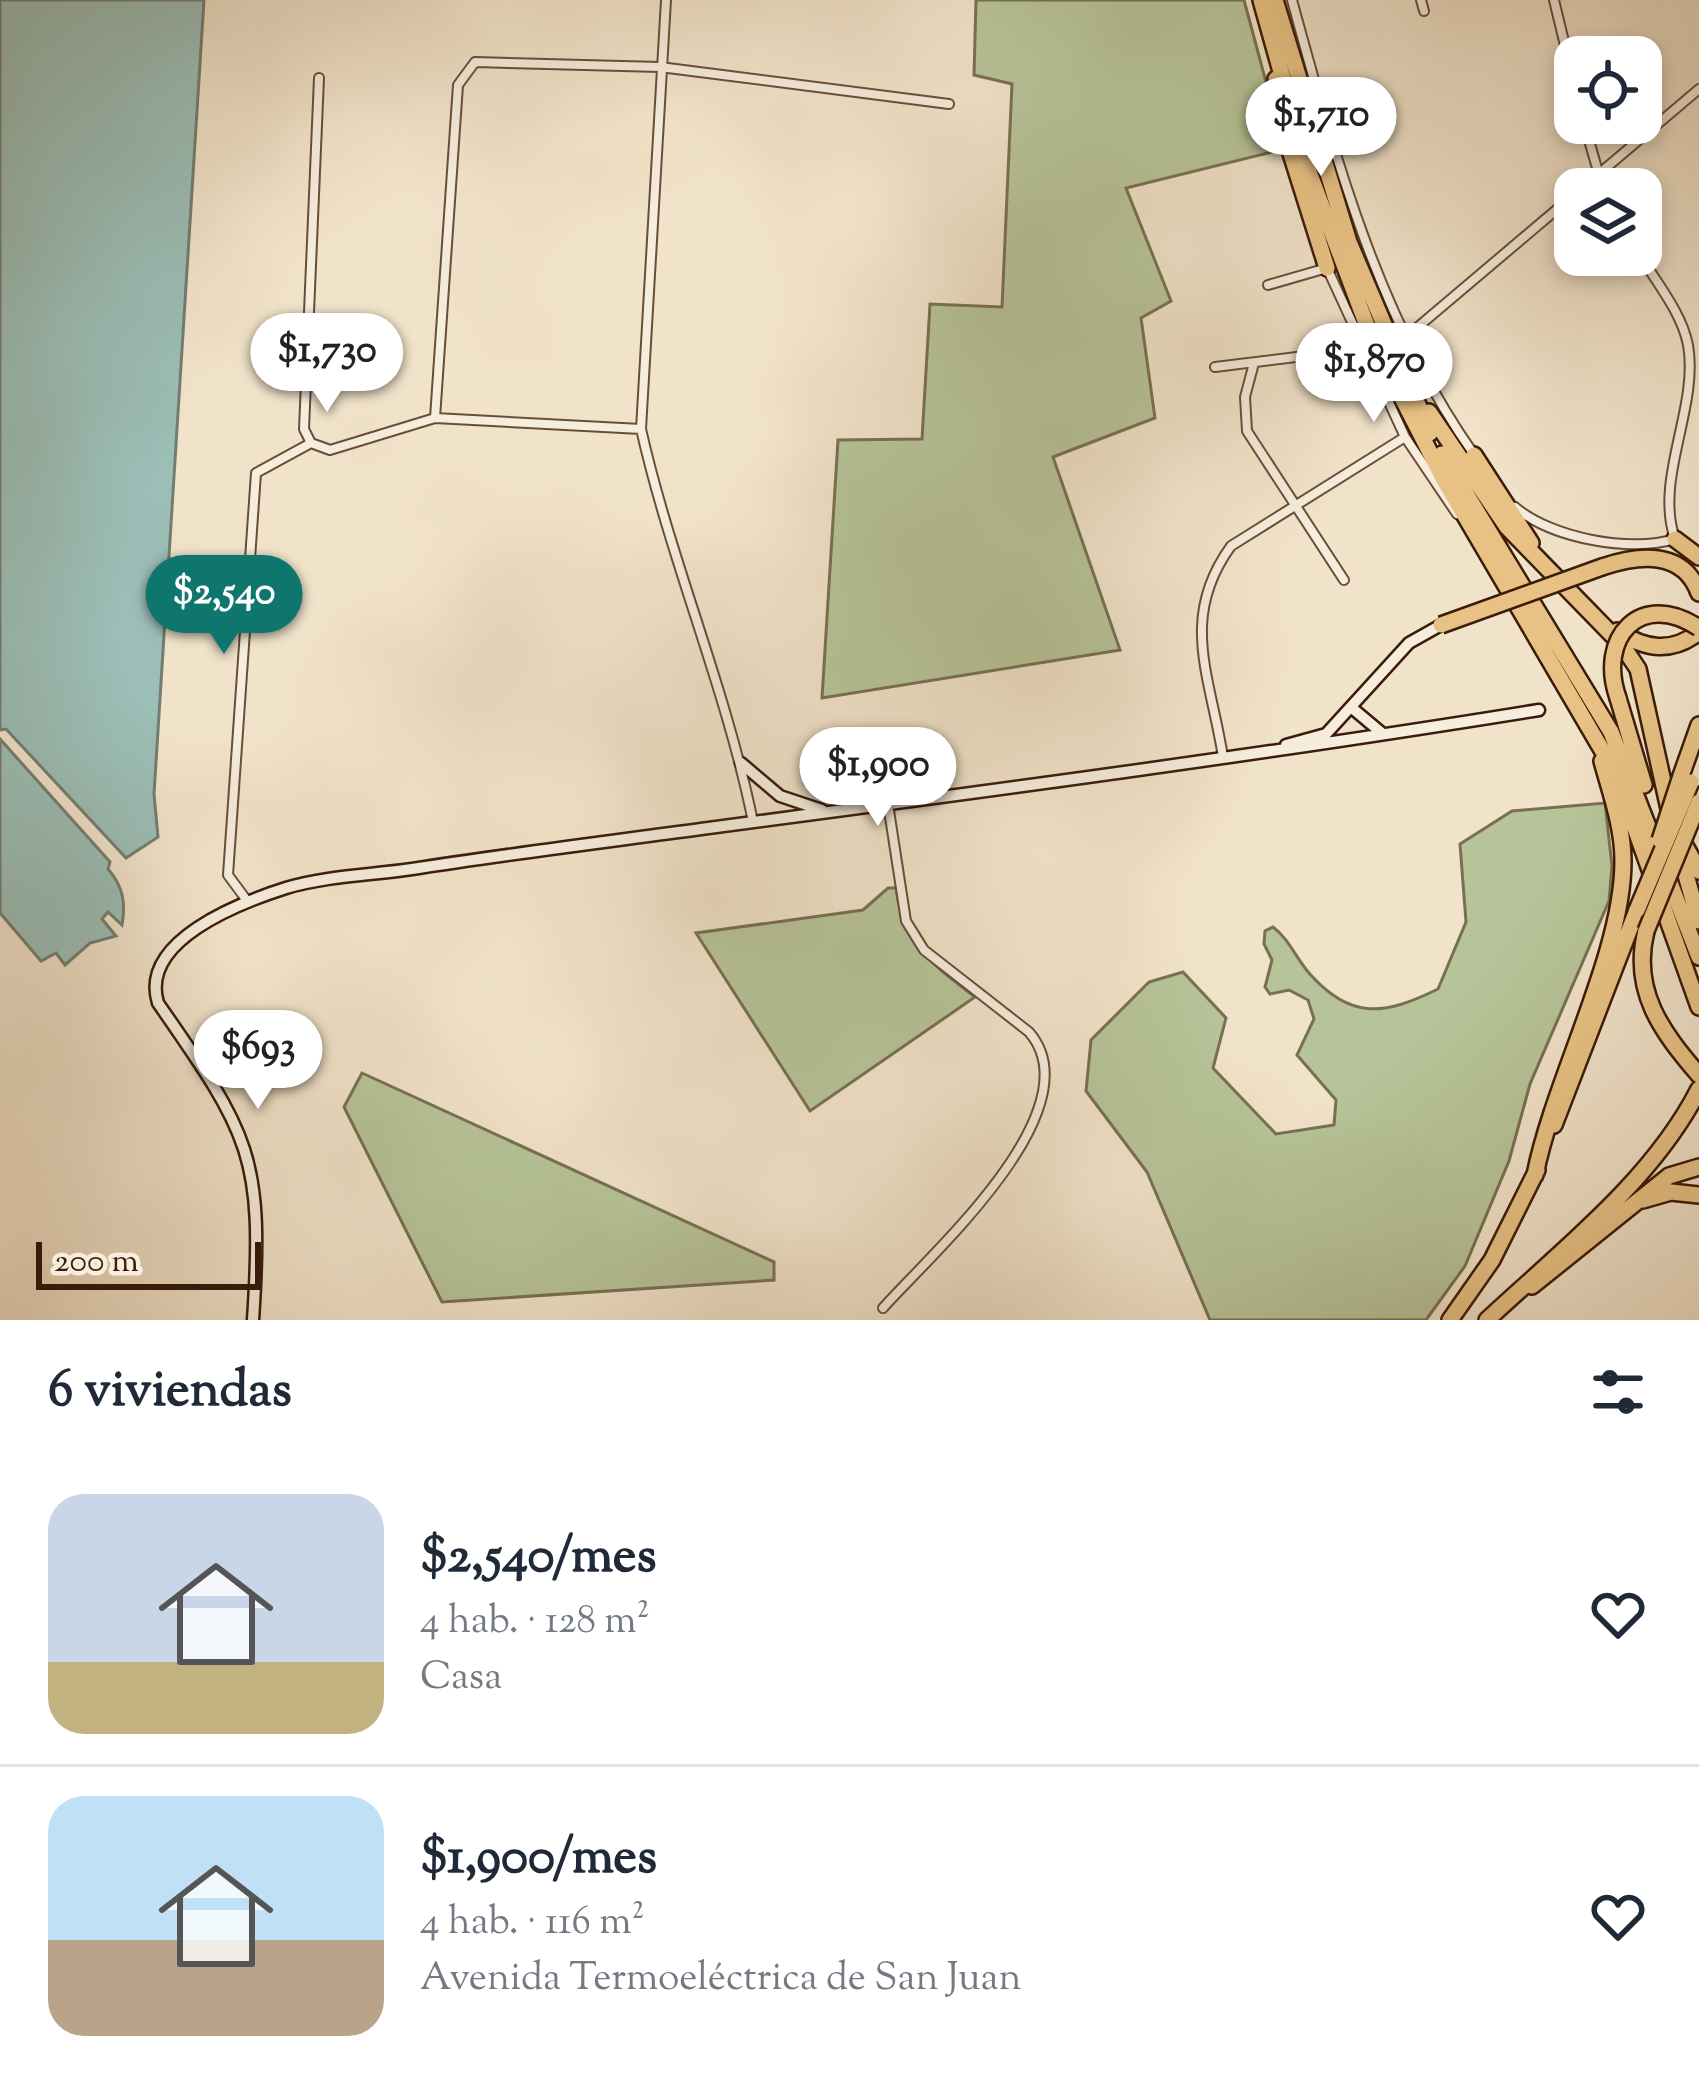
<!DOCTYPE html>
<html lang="es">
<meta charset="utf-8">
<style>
:root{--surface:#fff;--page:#f2f2f3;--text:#1f2937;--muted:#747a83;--line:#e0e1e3;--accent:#0f766e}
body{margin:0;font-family:"Sorts Mill Goudy",serif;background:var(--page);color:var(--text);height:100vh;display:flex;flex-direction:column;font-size:45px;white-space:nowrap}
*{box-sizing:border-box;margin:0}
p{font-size:39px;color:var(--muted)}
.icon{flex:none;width:66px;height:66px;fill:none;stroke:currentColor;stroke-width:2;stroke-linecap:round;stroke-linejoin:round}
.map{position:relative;height:1320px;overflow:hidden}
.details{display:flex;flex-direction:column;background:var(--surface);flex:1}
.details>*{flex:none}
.controls{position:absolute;left:1554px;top:36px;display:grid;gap:24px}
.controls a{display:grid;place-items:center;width:108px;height:108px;border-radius:24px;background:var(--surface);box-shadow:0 6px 18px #0003;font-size:60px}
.scale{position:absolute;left:36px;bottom:30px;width:225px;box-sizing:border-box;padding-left:12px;border:6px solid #3a1c0a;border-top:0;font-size:33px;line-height:42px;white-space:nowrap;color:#3a1c0a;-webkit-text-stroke:9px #f6eddd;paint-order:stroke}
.price{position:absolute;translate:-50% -102px;padding:0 27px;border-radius:42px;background:#fff;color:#222;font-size:39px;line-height:78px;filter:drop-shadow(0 3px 6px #0008)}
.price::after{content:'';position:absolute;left:50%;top:72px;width:36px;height:27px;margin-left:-18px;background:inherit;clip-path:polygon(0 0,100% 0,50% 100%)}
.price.on{background:var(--accent);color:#fff}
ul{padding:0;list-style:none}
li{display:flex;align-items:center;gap:36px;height:300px;padding:0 48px}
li+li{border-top:3px solid var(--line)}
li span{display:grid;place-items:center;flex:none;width:336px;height:240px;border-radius:36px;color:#555}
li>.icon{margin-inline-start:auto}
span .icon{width:144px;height:144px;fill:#fffc;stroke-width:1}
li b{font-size:51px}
h2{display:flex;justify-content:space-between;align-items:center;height:144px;padding:0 48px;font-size:51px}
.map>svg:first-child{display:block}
</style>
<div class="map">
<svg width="1699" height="1320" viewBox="0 0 1699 1320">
<rect width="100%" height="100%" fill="#f1e3ca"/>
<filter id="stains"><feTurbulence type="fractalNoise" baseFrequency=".00167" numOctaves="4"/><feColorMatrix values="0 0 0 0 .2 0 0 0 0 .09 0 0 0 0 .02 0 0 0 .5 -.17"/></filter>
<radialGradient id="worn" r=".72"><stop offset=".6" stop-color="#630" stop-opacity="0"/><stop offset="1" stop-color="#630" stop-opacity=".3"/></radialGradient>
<path fill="#b7c499" stroke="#787052" stroke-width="3" d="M976,0H1244L1284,149L1126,188L1171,301L1141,318L1155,418L1053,457L1120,650L822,698L838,440L922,439L930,304L1002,307L1012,84L974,75Z
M1605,803L1612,866L1609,901L1530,1084L1509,1161L1465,1266L1426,1320H1210L1147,1172L1086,1091L1091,1040L1149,982L1183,972L1226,1018L1213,1068L1276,1134L1334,1125L1336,1100L1297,1055L1314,1019L1308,1000L1289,990L1270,994L1265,987L1272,960L1264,944L1265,931L1273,927C1289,939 1296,958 1309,973C1351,1021 1385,1015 1438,989L1466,922L1460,844L1512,811Z
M888,888H896C903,944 932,964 975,997L810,1111L696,933L863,910Z
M362,1073L774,1262V1280L442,1302L344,1107Z"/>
<path fill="#9bbeb6" stroke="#747d71" stroke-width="3" d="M0,0H204L154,794L158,837L126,858L6,729L0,730Z
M0,739L110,862L108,869C123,886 126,903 122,925L108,912L102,919L116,936L90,943L65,965L56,953L41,961L0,913Z"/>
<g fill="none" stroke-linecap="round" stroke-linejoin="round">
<defs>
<path id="street" d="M666,0L641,429C671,562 726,688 753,822
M1292,0C1335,157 1378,318 1473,453
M1421,0L1424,11
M1554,0L1575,87
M319,78L304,429L311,443L330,450L435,418L641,429
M1584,123L1603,189
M1581,189L1699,89
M1268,285L1327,268L1405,437L1457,514
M1406,337L1575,194
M1254,363L1245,397L1247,431L1344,580
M1215,367L1361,349
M435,418L458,85L475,62L660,67L949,104
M1515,507C1551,538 1630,553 1675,539C1654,478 1699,408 1688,345C1682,313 1656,282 1640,255
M1223,757C1210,675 1179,618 1231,546L1405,437
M248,902L228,875L256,473L311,443
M883,1308C930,1255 1096,1109 1029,1032L924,950L906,921L888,804"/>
<path id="secondary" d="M1352,708L1383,734
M1286,745L1326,734L1409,643L1441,625
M741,763L780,796L822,810
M253,1320C264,1156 250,1135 158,1003C139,941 239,903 286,888C326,876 371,875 412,869C508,854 605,842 701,829C981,792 1261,755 1539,710"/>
<path id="highway" d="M1261,0L1309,172L1372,339L1444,480L1615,772L1699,1007
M1275,0L1349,242L1430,433
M1276,79L1287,141L1327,268
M1429,412L1507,527L1622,645L1638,669L1671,818
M1442,454L1611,732L1699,957
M1474,455L1531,543
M1675,539L1699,557
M1602,567C1638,555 1683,549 1699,593
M1617,631C1645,649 1671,654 1699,632
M1618,698L1644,785
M1681,776L1699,725
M1683,842L1699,871
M1678,847L1699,921
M1646,931C1631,991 1662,1032 1699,1075
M1554,1125L1637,910
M1535,1175C1554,1079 1623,954 1623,861C1623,827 1611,794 1602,761
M1643,1200L1671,1192L1699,1195
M1532,1286L1669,1176L1699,1167
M1450,1320L1492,1260L1537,1170
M1487,1320C1561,1251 1653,1180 1699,1089"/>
</defs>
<use href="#street" stroke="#684e3a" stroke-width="12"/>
<use href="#secondary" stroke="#3a1c0a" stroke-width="15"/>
<use href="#highway" stroke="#3a1c0a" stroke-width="20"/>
<use href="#street" stroke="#f6eddd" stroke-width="8"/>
<use href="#secondary" stroke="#f6eddd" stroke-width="10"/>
<use href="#highway" stroke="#e8c285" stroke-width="15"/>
<defs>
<path id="highway-bridge" d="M1441,625L1602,567
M1618,698C1597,638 1640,589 1699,628
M1660,840L1681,776
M1637,910L1691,782
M1646,931L1699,802"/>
</defs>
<use href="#highway-bridge" stroke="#3a1c0a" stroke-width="20" stroke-linecap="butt"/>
<use href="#highway-bridge" stroke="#e8c285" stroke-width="15"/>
</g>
<rect width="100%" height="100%" filter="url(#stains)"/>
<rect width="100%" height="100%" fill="url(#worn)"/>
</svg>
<div class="controls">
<a><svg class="icon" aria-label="locate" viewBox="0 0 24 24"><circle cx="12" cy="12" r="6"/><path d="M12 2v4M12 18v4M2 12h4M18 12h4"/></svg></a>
<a><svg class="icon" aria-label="layers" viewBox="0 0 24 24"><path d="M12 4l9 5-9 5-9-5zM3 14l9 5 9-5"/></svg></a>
</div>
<div class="scale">200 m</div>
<b class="price" style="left:1321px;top:179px">$1,710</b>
<b class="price" style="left:327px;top:415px">$1,730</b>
<b class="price" style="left:1374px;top:425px">$1,870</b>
<b class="price on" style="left:224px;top:657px">$2,540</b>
<b class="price" style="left:878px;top:829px">$1,900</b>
<b class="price" style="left:258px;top:1112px">$693</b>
</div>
<section class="details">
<h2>6 viviendas<svg class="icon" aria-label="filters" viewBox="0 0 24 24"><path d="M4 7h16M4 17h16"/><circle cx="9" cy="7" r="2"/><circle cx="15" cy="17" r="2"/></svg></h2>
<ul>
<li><span style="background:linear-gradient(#c9d6e8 70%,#c2b280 0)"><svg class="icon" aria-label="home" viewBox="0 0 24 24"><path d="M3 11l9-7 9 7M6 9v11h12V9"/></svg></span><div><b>$2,540/mes</b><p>4 hab. · 128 m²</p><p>Casa</p></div><svg class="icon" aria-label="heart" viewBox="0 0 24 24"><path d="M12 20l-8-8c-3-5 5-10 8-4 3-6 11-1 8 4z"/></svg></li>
<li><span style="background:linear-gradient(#bfe0f5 60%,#b9a48a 0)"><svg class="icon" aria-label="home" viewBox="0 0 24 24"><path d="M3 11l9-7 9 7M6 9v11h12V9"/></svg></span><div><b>$1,900/mes</b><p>4 hab. · 116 m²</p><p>Avenida Termoeléctrica de San Juan</p></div><svg class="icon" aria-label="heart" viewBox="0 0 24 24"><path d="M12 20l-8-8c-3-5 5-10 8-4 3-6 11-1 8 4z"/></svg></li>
</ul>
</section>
